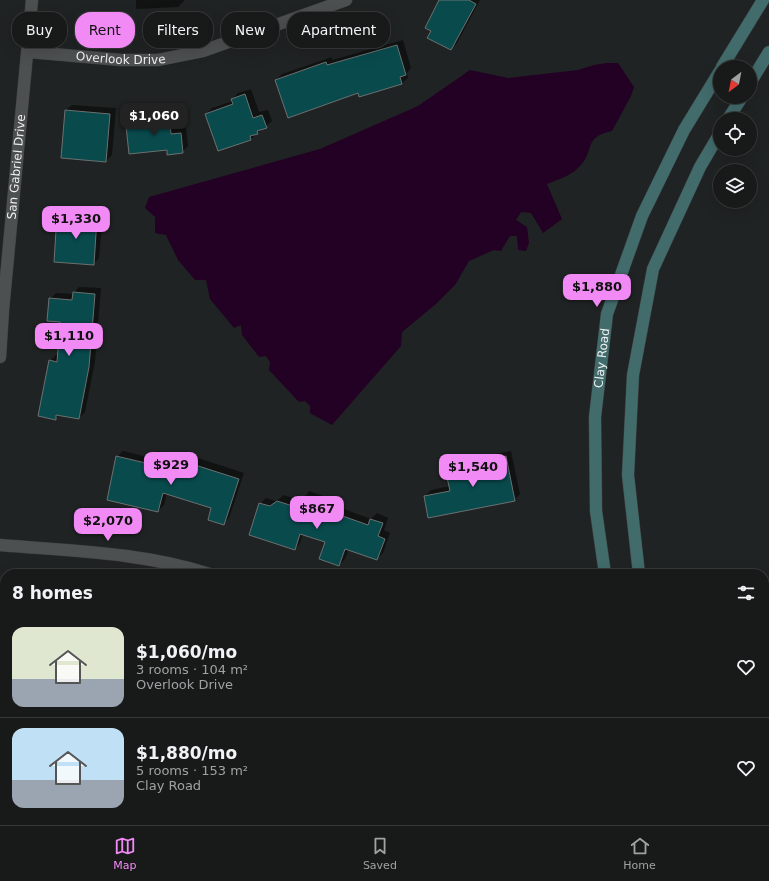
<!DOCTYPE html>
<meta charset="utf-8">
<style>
:root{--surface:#181a1a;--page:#212323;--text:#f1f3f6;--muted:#9fa1a2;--line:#363839;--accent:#f18af4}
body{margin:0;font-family:"DejaVu Sans",sans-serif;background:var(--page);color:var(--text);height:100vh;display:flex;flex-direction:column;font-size:15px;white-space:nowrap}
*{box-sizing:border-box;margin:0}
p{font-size:13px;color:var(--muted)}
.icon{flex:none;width:22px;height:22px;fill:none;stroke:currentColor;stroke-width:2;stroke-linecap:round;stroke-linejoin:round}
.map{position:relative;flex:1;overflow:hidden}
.details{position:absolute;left:0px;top:569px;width:769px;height:256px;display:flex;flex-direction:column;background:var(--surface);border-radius:16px 16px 0 0;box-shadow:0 4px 16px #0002,0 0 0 1px var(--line)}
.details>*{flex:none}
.top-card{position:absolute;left:12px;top:12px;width:400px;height:36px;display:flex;gap:8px}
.needle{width:26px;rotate:212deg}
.controls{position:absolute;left:713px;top:60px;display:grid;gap:8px}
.controls a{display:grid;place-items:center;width:44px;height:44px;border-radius:50%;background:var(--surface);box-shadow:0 4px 16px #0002,0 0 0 1px var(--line);font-size:20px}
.price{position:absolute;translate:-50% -34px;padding:0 9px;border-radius:8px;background:var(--accent);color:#111;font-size:13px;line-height:26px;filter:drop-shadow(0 1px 2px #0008)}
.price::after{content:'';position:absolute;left:50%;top:24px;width:12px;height:9px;margin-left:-6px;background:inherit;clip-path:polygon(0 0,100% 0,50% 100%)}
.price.active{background:#222;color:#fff}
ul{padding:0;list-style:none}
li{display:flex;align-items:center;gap:12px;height:100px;padding:0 12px}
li+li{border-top:1px solid var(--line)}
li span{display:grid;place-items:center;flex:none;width:112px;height:80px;border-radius:12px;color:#555}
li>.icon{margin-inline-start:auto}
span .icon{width:48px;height:48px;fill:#fffc;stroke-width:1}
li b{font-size:17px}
h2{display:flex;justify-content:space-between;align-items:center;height:48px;padding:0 12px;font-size:17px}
.chip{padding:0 14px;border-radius:16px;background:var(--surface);box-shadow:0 4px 16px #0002,0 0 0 1px var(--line);font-size:14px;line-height:36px}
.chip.active{background:var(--accent);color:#111}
.tabs{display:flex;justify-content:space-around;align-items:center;height:56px;border-top:1px solid var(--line);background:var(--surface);font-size:11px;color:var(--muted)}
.tabs a{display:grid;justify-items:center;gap:2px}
.tabs .active{color:var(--accent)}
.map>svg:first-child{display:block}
</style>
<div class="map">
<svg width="769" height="825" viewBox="0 0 769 825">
<rect width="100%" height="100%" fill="#202323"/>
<path fill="#633464" d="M450,820H668L670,825H438Z"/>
<path fill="#220124" d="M607,63H618L634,87L631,96L612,131C582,138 596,149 580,166C571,176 559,179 547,184L562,219L543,233L531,213L521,212L516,220L527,227L529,243L526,251L518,250L517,236H510L501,251L494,250L469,261L455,285L436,304L402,332L401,346L394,354L332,425L310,413V406L305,401L299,402L269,370L270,362L266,356L259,357L242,335L241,325L234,328L210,299L206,280H195L178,260L166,235L155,233V217L145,208L149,197L320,149L418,106L470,70L508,78L578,70L594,65Z"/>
<path fill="#0007" d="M136,0H184V1L178,7L136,9Z
M440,0H480L457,43L451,49L432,30Z
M403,40L411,68L407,73L408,78L402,83L359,95L358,92L276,80L282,74L332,57V60Z
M251,89L259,112L268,110L272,121L251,139L206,114L212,108L233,101L232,99L238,93Z
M72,105L116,108L112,155L106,161L66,110Z
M174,106L177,129L186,128L188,146L182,152L168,149L127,126L133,120L154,118V114L159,108Z
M64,210L103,213L99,258L94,264L58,216Z
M79,287L101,288L95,361L85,412L79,418L60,414L55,419L50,361L56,355H58L61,321L50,299L56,293L73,294Z
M123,451L152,458L158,451L197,460L198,458L244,473L229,518L223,524L213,508L167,493L164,505L158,511L117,457Z
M511,451L520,494L514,500L425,496L431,490L450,486L446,468L452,462Z
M309,491L326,497L325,502L371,519L377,513L388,518L384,530L390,533L383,553L377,559L349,549L345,559L339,565L326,542L303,534L300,543L295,549L260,504L266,498L276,501L284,495L302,501Z
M5,594V636L0,635L1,597Z
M0,750L5,752V795L0,793Z
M66,820H210L226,825H79Z"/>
<path fill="#094a4d" stroke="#6c7070" d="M439,0H469L476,4L451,50L427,38L431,31L425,28Z
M397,45L406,75L400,77L402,84L359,97L358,93L288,118L275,80L326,62L327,65Z
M245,94L253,118L262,115L267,128L257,131L258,134L250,136L251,140L218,151L205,114L233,104L231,99Z
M65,110L110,114L106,162L61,158Z
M169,112L171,134L181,133L183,153L167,155V150L129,154L126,126L154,123L152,113Z
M57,215L97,218L94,265L54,262Z
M73,292L95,294L89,367L79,419L56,415V420L38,416L49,360L57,362L60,322L47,321L49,298L72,300Z
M116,456L150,464L151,457L191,466L192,464L239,479L224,525L208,520L211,508L163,493L158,512L107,500Z
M506,456L515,501L428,518L424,496L450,491L445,468Z
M302,496L321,503L320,508L368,525L370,519L383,523L378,536L385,539L377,560L345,549L339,566L319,559L325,542L300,534L295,550L249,535L259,503L270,506L277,501L299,508Z"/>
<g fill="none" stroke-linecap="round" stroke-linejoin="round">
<defs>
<g id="minor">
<path id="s1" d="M29,52L121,60H158L203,51L346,0"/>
<path id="s2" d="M0,357L3,310L32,0"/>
<path d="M0,545C70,551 142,552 209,574"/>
</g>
<g id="secondary">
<path d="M722,67L763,0"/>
<path d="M750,83L769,52"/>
<path d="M728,119L742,97"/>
<path id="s3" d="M605,574L596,511L595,417L607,314L642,216L684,130L720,71"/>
<path d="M639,574L628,475L633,375L653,269L700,167L720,133"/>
<path d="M693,820L695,825"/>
<path d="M728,820L730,825"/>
</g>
</defs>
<use href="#minor" stroke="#3c3e3f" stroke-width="13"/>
<use href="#secondary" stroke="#3c3e3f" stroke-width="13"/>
<use href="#minor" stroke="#4d5050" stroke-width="12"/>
<use href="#secondary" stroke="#426b6c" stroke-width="12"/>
</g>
<g text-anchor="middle" stroke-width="3" stroke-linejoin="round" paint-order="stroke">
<g font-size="12" fill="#eef0f0" stroke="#171a1a">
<text dy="4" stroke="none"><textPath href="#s1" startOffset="92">Overlook Drive</textPath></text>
<text dy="4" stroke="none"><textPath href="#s2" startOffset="191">San Gabriel Drive</textPath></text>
<text dy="4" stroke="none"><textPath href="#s3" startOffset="217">Clay Road</textPath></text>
</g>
</g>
</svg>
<div class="controls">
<a><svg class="needle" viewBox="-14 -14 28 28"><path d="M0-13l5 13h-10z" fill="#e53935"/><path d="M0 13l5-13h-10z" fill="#9fa1a2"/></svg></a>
<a><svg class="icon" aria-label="locate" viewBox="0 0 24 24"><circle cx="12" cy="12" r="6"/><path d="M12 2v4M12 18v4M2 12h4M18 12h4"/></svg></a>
<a><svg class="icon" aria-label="layers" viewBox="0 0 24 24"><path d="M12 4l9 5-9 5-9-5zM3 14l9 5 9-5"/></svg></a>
</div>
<b class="price active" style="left:154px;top:137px">$1,060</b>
<b class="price" style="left:76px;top:240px">$1,330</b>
<b class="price" style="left:597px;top:308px">$1,880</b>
<b class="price" style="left:69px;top:357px">$1,110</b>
<b class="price" style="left:171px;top:486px">$929</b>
<b class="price" style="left:473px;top:488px">$1,540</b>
<b class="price" style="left:317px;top:530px">$867</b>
<b class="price" style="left:108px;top:542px">$2,070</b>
<div class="top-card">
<a class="chip">Buy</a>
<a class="chip active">Rent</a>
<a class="chip">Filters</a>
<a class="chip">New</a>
<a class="chip">Apartment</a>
</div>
<section class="details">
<h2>8 homes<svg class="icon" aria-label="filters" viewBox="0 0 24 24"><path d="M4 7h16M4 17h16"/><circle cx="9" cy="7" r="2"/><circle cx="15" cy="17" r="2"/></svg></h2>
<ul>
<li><span style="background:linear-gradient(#dfe7d0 65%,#9aa5b1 0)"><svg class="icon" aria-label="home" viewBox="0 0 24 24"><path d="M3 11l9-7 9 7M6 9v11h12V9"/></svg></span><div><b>$1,060/mo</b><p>3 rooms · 104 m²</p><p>Overlook Drive</p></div><svg class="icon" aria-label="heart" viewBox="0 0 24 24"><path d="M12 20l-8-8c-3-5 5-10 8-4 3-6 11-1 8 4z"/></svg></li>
<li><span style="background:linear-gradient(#bfe0f5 65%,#9aa5b1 0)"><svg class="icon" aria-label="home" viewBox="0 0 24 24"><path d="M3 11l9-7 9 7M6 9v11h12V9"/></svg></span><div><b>$1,880/mo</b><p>5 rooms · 153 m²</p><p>Clay Road</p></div><svg class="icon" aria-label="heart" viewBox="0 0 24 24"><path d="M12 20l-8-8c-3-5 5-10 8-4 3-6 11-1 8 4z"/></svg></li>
</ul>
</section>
</div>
<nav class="tabs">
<a class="active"><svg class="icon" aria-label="map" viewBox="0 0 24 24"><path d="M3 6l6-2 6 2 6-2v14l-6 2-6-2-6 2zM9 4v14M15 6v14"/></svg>Map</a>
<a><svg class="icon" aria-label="saved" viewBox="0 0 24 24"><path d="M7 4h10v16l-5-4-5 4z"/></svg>Saved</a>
<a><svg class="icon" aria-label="home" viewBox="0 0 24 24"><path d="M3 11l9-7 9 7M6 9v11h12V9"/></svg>Home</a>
</nav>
